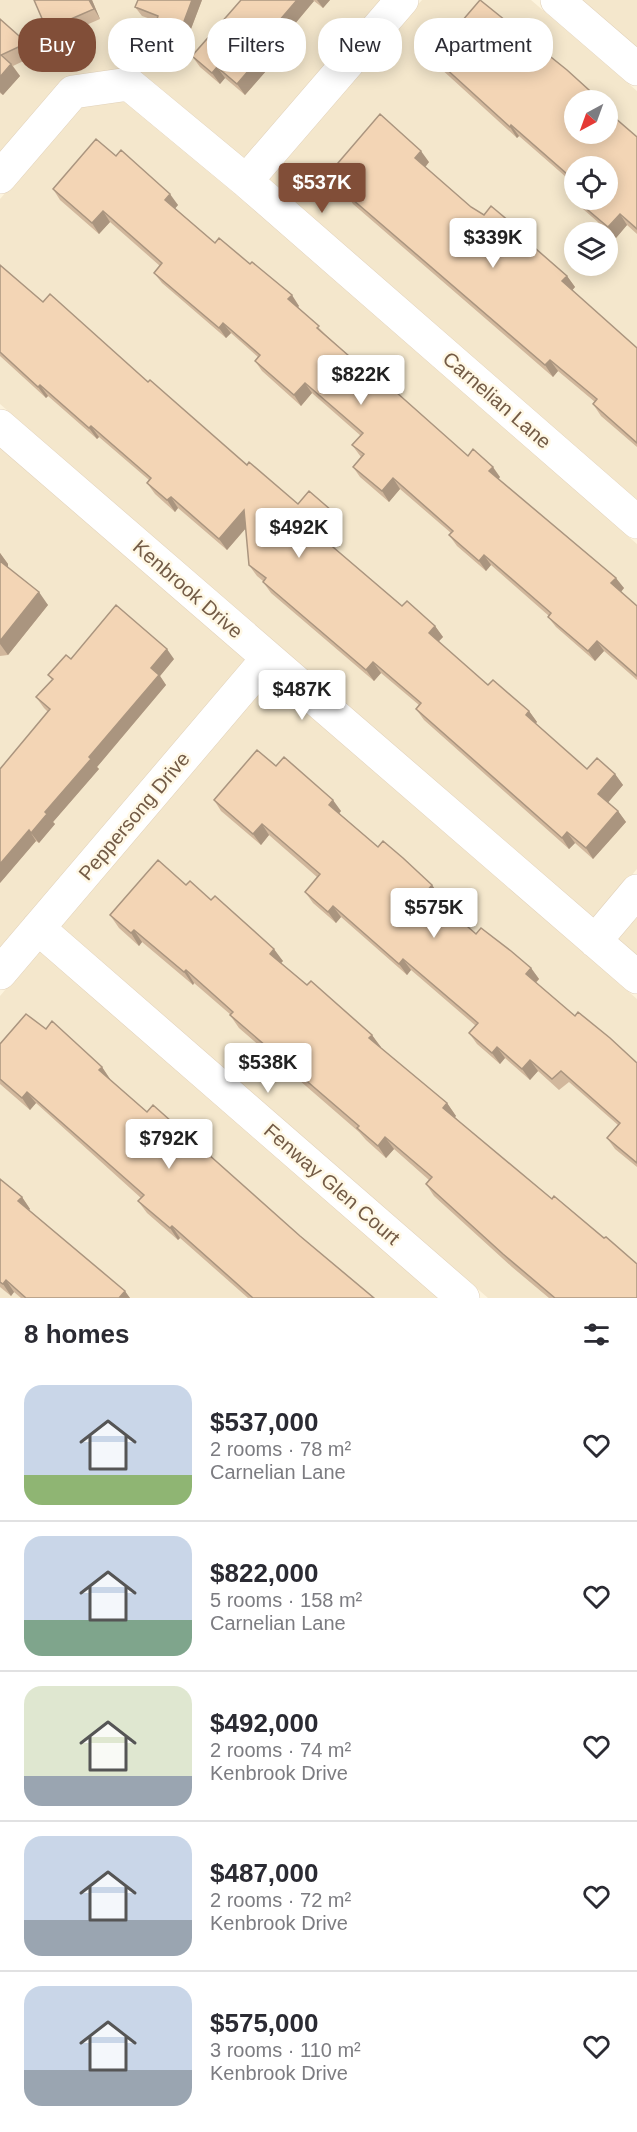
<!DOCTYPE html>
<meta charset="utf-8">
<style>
:root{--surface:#fff;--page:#f2f2f3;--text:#2b2b33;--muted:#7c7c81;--line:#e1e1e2;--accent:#814e38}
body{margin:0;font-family:Helvetica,sans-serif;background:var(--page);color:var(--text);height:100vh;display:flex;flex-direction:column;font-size:22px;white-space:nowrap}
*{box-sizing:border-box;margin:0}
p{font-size:20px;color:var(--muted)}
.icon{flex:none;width:33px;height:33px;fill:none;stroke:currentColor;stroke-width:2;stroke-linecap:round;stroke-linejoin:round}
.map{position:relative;height:1298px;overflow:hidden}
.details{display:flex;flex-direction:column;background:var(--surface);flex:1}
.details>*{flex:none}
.guide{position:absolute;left:18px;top:18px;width:602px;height:54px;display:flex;gap:12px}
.needle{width:39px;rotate:221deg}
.fabs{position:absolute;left:564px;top:90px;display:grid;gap:12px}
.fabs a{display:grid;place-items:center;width:54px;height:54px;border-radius:50%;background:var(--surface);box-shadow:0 3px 15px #0003;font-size:30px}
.price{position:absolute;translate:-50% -51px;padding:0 14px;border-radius:6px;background:#fff;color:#222;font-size:20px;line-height:39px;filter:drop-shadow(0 2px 3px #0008)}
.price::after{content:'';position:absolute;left:50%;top:36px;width:18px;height:14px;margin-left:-9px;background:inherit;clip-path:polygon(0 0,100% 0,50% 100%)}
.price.selected{background:var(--accent);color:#fff}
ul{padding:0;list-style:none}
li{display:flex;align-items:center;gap:18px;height:150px;padding:0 24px}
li+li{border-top:2px solid var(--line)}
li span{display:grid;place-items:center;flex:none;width:168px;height:120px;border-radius:18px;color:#555}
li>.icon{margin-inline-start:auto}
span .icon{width:72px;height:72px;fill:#fffc;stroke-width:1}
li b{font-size:26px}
h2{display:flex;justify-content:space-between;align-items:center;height:72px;padding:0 24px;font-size:26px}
.chip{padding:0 21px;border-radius:24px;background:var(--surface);box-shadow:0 3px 15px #0003;font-size:21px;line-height:54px}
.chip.selected{background:var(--accent);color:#fff}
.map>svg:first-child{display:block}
</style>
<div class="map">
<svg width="637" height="1298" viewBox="0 0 637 1298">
<rect width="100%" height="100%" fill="#fdf4de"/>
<path fill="#f4e7cc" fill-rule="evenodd" d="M0,0H383L245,159L140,71L129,68L0,154Z
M422,0H531L637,91V500L268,178ZM574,100H608V134H574ZM574,166H608V200H574ZM574,232H608V266H574Z
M582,0H637V48Z
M123,101L235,194L637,544V869L594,918L0,404V199L80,107Z
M0,448L246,661L0,951Z
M268,680L637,999V1298H488L60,925Z
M637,914V955L616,938Z
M39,950L438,1298H0V996Z"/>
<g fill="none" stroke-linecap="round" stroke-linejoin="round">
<defs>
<path id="minor" d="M557,0L637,69
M0,177L73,92L129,84L246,181L637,522
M246,181L402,0
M0,426L637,977
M38,928L463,1298
M595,941L637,891
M0,973L268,658"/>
</defs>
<use href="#minor" stroke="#e1d1ba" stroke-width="34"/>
<use href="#minor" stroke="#fff" stroke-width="33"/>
</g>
<path fill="#d1b79c" d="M92,0L100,19L77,29L80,36L57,46L50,37Z
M138,0H202L186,42L162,32L156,23V21L142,16L135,7Z
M241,0H330L323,8L314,1L283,38L288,46L245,95L225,78L220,84L200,67L192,56Z
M0,19L27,43L36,55L13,66L20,76L3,95L0,93Z
M432,56L567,70L601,100H574L637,137V234L627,225L616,238L583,209L576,200H608L574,166V184L519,136L517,138L439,67Z
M116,156L178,205L175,208L215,243L299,306L298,307L326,335L365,370L397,392V393L468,456L500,477L498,479L624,588L621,592L637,606V680L604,651L595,661L556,627L548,617L549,616L491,565L486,571L457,546L449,535L451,533L400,489L389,502L360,477L353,467L361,457L352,445L361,436L312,393L301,406L262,371L255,361L258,357L231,333L226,338L162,283L154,273L160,266L110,222L99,234L60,200L53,189Z
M429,162L425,167L471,207L530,244L567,276L575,287L572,290L637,348V447L601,416L593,404L595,402L558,371L553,377L353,204L345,193L348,189L340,182L332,170Z
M0,265L43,302L148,382L247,465L298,504L331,510L339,521L323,538L402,606L435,626L443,637L438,642L488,685L529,711L537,722L535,724L587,769L615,774L623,785L608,802L618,811L626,822L593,859L575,843L569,849L424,720L416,709L419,705L381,673L374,681L271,593L263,582V581L257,576L249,565L246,528L227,550L178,508L175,512L155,494L147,483L149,480L99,437L97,439L48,396L46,398L0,356Z
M0,553L8,564V567L48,605L8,655L0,656Z
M71,659H174L160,676L166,685L97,767L99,769L53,822L55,824L39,843L36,841L0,883L48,712L44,708L36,697L52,680L48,675Z
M276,766L341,811L339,813L378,847L432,885L440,896L437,900L476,934L531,968L539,979L536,983L575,1016L637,1063V1167L615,1149L607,1138L618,1125L569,1082L559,1090L538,1071L530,1080L505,1058L500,1064L477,1044L469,1033L476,1026L411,970L407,975L341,917L336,923L313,903L305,892L317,877L269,835L261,845L221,811L214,800Z
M186,885L283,961L281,963L307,985L372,1035L380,1048L447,1103L456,1116L455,1117L637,1298H549L512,1267L434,1196L426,1184L429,1180L394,1149L386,1158L366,1140L359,1132L239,1028L230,1015H231L194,983L193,985L142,942L139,946L119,928L110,915Z
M46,1029L102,1067L110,1079H109L147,1112L374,1298H248L180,1238L178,1240L147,1213L138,1201L141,1198L36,1103L30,1110L0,1084V1044Z
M0,1179L22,1197L30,1209L29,1210L130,1298H21L14,1292L11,1296L0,1287Z"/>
<path fill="#aa957f" d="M89,0H92L100,19L94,9Z
M192,0H202L186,42L180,32Z
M297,0H313L314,1L283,38L288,46L245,95L237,84L273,28Z
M317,0H330L323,8Z
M71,19L77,29L80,36L74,27Z
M11,64L20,76L3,95L0,92V77Z
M217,67L225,78L220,84L212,73Z
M511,125L519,136L517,138L510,127Z
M421,151L429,162L423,170L415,158Z
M170,194L178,205L173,211L165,200Z
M103,211L110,222L99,234L92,223Z
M620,214L627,225L616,238L608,227Z
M522,232L530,244L520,235Z
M567,276L575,287L570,293L562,281Z
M292,295L299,306L296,309L288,299Z
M223,323L231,333L226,338L219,328Z
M550,360L558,371L553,377L545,365Z
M390,381L397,392L395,395L387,384Z
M305,383L312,393L301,406L294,395Z
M40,385L48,396L46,398L38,387Z
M91,426L99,437L97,439L89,428Z
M493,467L500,477L496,482L489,471Z
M393,478L400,489L389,502L382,491Z
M171,497L178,508L175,512L167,500Z
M244,510L252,521L227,550L219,539Z
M331,510L339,521L321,541L313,530Z
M0,553L8,564V573L0,561Z
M484,555L491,565L486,571L479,561Z
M616,578L624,588L619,594L611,583Z
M39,592L48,605L8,655L0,644V641Z
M435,626L443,637L436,644L429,633Z
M597,641L604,651L595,661L588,651Z
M167,649L174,659L160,676L166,685L97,767L99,769L53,822L55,824L39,843L31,833L45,812L89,757L151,668Z
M373,662L381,673L374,681L366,670Z
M529,711L537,722L533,726L526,715Z
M615,774L623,785L606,805L598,794Z
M333,800L341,811L337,816L329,805Z
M618,811L626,822L593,859L586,848Z
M262,824L269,835L261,845L253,834Z
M29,830L36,841L0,883V864Z
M567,832L575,843L569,849L562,838Z
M432,885L440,896L435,902L427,891Z
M333,906L341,917L336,923L328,912Z
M134,930L142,942L139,946L131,933Z
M274,949L283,961L278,966L270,954Z
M403,959L411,970L407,975L399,964Z
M531,968L539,979L533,985L526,974Z
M186,970L194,983L193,985L184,972Z
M372,1035L381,1047L378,1051L369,1038Z
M497,1047L505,1058L500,1064L492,1053Z
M530,1060L538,1071L530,1080L522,1069Z
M102,1067L110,1079L107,1082L99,1070Z
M27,1092L36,1103L30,1110L22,1098Z
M447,1103L456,1116L452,1120L443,1108Z
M385,1137L394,1149L386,1158L378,1146Z
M22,1197L30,1209L26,1213L18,1201Z
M172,1226L180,1238L178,1240L170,1228Z
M6,1280L14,1292L11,1296L3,1284Z
M125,1291L130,1298H119Z"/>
<path fill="#f3d5b5" stroke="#aa957f" stroke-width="1.5" d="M34,0H89L94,9L71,19L74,27L50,37Z
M138,0H192L180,32L156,23L158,16L135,7Z
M241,0H297L273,28L280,34L237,84L217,67L212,73L192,56Z
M480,0L567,70L600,100H574V134H608V112L637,137V229L620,214L608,227L576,200H608V166H574V180L511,125L510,127L432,56Z
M0,19L27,43L1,55L11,64L0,77Z
M380,114L421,151L415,158L471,207L484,215L491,206L522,232L520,235L567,276L562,281L637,348V443L593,404L597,399L550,360L545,365L345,193L350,186L332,170Z
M96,139L116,156L121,150L170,194L165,200L215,243L219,238L250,264L252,262L292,295L288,299L319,326L317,328L365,370L370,364L390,381L387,384L468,456L473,449L493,467L489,471L616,578L611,583L637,606V676L597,641L588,651L548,617L551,613L484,555L479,561L449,535L453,531L393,478L382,491L353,467L364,454L352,445L363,433L305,383L294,395L255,361L260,355L223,323L219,328L154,273L162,263L103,211L92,223L53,189Z
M0,265L43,302L50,294L148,382L150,380L247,465L249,462L298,504L309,491L331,510L313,530L402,606L407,601L435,626L429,633L488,685L493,680L529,711L526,715L587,769L597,758L615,774L598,794L618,811L586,848L567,832L562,838L416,709L421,703L373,662L366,670L263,582L266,578L249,565L244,510L219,539L171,497L167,500L147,483L151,478L91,426L89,428L40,385L38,387L0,352Z
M0,561L39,592L0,641Z
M116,605L167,649L151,668L159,675L89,757L91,759L45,812L47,814L31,833L29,830L0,864V769L50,709L36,697L53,679L48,675L66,655L71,659Z
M257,750L276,766L284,757L333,800L329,805L378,847L383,841L403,858L432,885L427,891L476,934L481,928L511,951L531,968L526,974L575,1016L578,1012L610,1038L637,1063V1163L607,1138L620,1123L561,1071L552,1079L530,1060L522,1069L497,1047L492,1053L469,1033L478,1023L403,959L399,964L333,906L328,912L305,892L320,874L262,824L253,834L214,800Z
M158,860L186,885L190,881L211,900L215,896L274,949L270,954L307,985L311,981L372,1035L369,1038L447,1103L443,1108L552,1199L554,1196L604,1238L606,1237L637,1264V1298H555L503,1254L426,1184L432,1177L385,1137L378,1146L357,1128L359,1126L230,1015L233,1012L186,970L184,972L134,930L131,933L110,915Z
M26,1014L46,1029L52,1021L102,1067L99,1070L147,1112L153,1105L300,1236L374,1298H253L172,1226L170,1228L138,1201L144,1195L27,1092L22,1098L0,1079V1044Z
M0,1179L22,1197L18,1201L125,1291L119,1298H26L6,1280L3,1284L0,1282Z"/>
<g text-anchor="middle" stroke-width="5" stroke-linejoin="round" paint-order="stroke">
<g font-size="20" fill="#735b46" stroke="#fff8e5">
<text transform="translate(497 400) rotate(41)" y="7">Carnelian Lane</text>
<text transform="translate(188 589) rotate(41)" y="7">Kenbrook Drive</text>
<text transform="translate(134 816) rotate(-50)" y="7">Peppersong Drive</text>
<text transform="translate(332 1184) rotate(41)" y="7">Fenway Glen Court</text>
</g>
</g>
</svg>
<div class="fabs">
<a><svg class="needle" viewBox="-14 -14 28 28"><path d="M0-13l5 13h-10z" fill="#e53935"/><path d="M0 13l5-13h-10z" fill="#7c7c81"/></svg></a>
<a><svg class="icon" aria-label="locate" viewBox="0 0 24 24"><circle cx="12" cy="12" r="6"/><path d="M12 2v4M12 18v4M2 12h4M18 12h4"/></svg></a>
<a><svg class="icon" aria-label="layers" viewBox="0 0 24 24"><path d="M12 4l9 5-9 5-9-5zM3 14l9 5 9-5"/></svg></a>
</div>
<b class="price selected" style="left:322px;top:214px">$537K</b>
<b class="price" style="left:493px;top:269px">$339K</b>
<b class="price" style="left:361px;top:406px">$822K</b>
<b class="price" style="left:299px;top:559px">$492K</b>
<b class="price" style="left:302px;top:721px">$487K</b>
<b class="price" style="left:434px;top:939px">$575K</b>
<b class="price" style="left:268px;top:1094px">$538K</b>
<b class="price" style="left:169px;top:1170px">$792K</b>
<div class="guide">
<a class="chip selected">Buy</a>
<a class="chip">Rent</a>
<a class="chip">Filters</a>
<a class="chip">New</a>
<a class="chip">Apartment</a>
</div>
</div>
<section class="details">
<h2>8 homes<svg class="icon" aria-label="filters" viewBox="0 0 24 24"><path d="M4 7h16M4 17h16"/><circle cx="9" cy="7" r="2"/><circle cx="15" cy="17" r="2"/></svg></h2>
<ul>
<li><span style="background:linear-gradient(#c9d6e8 75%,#8fb573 0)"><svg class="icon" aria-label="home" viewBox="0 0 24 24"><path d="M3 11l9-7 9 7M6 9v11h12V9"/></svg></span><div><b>$537,000</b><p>2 rooms · 78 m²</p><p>Carnelian Lane</p></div><svg class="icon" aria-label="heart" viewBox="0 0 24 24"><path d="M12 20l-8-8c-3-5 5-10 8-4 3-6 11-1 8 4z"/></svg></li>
<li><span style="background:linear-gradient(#c9d6e8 70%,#7fa58c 0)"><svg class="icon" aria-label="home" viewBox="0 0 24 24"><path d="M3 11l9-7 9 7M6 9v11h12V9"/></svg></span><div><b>$822,000</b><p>5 rooms · 158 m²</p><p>Carnelian Lane</p></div><svg class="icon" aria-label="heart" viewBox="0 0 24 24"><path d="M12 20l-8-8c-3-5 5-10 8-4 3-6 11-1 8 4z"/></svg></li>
<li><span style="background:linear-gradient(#dfe7d0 75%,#9aa5b1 0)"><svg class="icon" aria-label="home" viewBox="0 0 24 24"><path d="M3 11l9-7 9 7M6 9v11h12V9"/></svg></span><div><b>$492,000</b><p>2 rooms · 74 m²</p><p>Kenbrook Drive</p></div><svg class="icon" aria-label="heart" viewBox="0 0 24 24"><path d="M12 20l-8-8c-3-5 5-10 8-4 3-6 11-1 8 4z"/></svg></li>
<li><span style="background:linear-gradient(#c9d6e8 70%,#9aa5b1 0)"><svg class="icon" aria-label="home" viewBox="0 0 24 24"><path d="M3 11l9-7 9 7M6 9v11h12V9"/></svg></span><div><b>$487,000</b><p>2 rooms · 72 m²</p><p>Kenbrook Drive</p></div><svg class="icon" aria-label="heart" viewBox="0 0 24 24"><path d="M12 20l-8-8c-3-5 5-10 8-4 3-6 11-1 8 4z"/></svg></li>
<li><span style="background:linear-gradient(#c9d6e8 70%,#9aa5b1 0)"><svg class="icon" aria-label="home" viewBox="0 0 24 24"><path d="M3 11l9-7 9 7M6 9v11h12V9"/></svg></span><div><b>$575,000</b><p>3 rooms · 110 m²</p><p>Kenbrook Drive</p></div><svg class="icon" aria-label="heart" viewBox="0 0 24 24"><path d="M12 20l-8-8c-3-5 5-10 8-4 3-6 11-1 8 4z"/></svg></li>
</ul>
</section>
